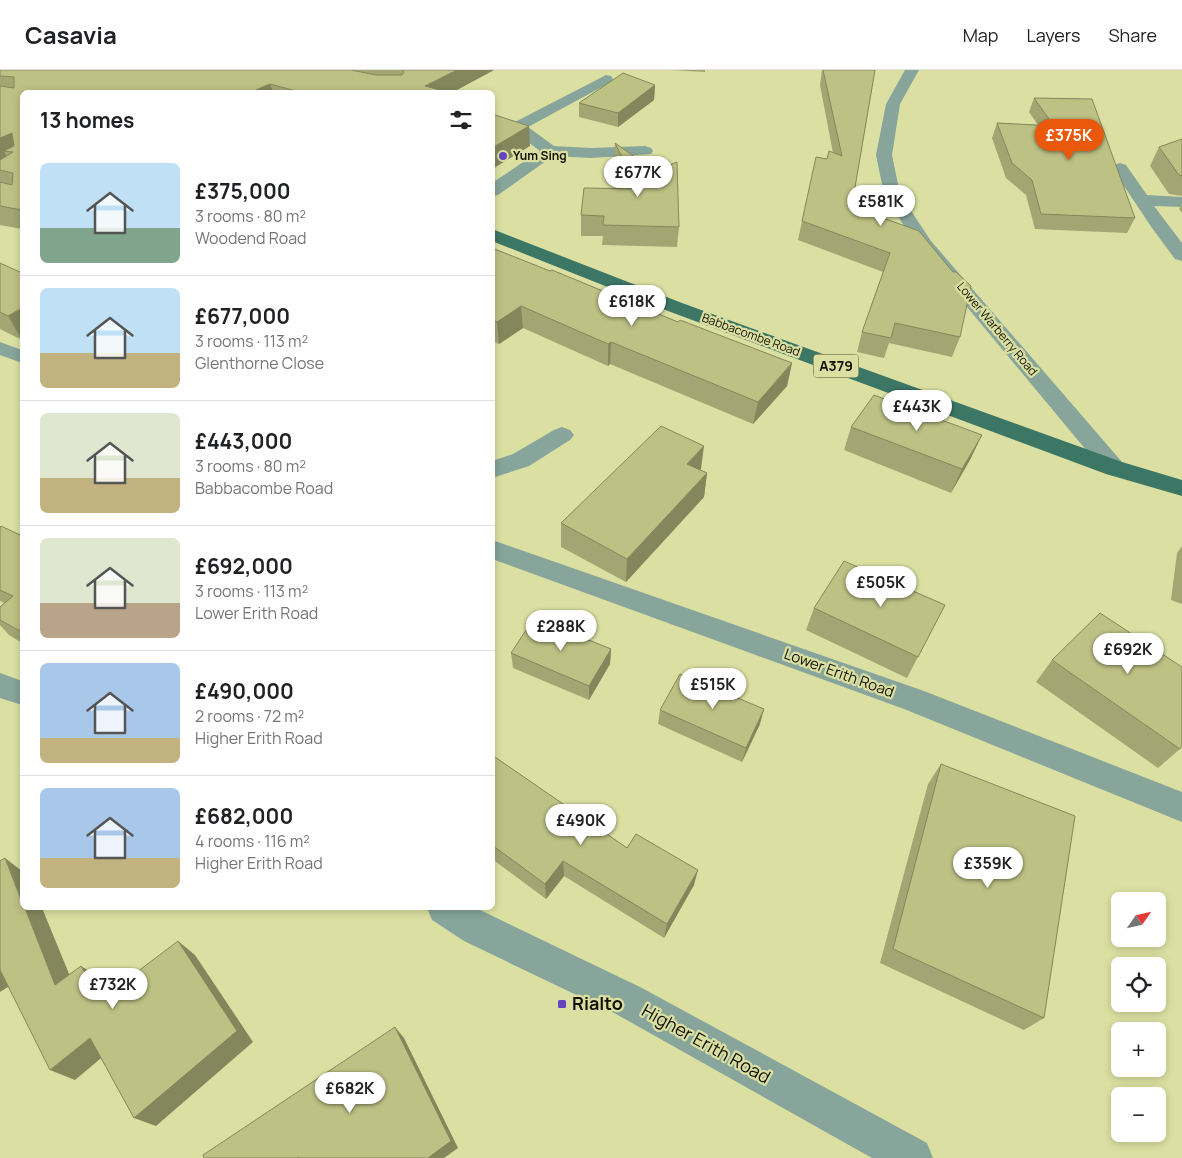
<!DOCTYPE html>
<meta charset="utf-8">
<style>
:root{--surface:#fff;--page:#f6f6f6;--text:#202124;--muted:#757577;--line:#e0e0e0;--accent:#ea580c}
body{margin:0;font-family:Manrope,sans-serif;background:var(--page);color:var(--text);height:100vh;display:flex;flex-direction:column;font-size:19px;white-space:nowrap}
*{box-sizing:border-box;margin:0}
p{font-size:16px;color:var(--muted)}
.icon{flex:none;width:28px;height:28px;fill:none;stroke:currentColor;stroke-width:2;stroke-linecap:round;stroke-linejoin:round}
.map{position:relative;flex:1;overflow:hidden}
.panel{position:absolute;left:20px;top:20px;width:475px;height:820px;display:flex;flex-direction:column;background:var(--surface);border-radius:8px;box-shadow:0 2px 8px #0003}
.panel>*{flex:none}
.needle{width:32px;rotate:56deg}
.fabs{position:absolute;left:1111px;top:822px;display:grid;gap:10px}
.fabs a{display:grid;place-items:center;width:55px;height:55px;border-radius:8px;background:var(--surface);box-shadow:0 2px 8px #0003;font-size:25px}
.price{position:absolute;translate:-50% -42px;padding:0 11px;border-radius:18px;background:#fff;color:#222;font-size:16px;line-height:32px;filter:drop-shadow(0 1px 2px #0008)}
.price::after{content:'';position:absolute;left:50%;top:30px;width:15px;height:11px;margin-left:-8px;background:inherit;clip-path:polygon(0 0,100% 0,50% 100%)}
.price.current{background:var(--accent);color:#fff}
ul{padding:0;list-style:none}
li{display:flex;align-items:center;gap:15px;height:125px;padding:0 20px}
li+li{border-top:1px solid var(--line)}
li span{display:grid;place-items:center;flex:none;width:140px;height:100px;border-radius:8px;color:#555}
li>.icon{margin-inline-start:auto}
span .icon{width:60px;height:60px;fill:#fffc;stroke-width:1}
li b{font-size:21px}
h2{display:flex;justify-content:space-between;align-items:center;height:60px;padding:0 20px;font-size:21px}
header{display:flex;align-items:center;gap:30px;box-sizing:border-box;height:70px;padding:0 25px;background:var(--surface);border-bottom:1px solid var(--line)}
header strong{font-size:24px}
nav{display:flex;gap:28px;margin-inline-start:auto;font-size:18px}
.map>svg:first-child{display:block}
</style>
<header>
<strong>Casavia</strong>
<nav><a>Map</a><a>Layers</a><a>Share</a></nav>
</header>
<div class="map">
<svg width="1182" height="1088" viewBox="0 0 1182 1088">
<rect width="100%" height="100%" fill="#dbe0a2"/>
<g fill="none" stroke-linecap="round" stroke-linejoin="round">
<path fill="#87a59a" fill-rule="evenodd" d="M905,0H919L900,34L892,85L900,124L931,171L1122,392L1126,398L1122,404L1114,406L1106,404L918,178L884,124L876,85L886,34Z
M606,5L611,6L613,9L611,12L528,57L554,76L591,78L645,76L651,78L653,81L651,84L591,88L553,86L498,125L492,126V113L540,81L512,60L492,55V46L515,52Z
M1120,93L1126,95L1147,125L1182,127V137L1154,136L1182,173V191L1175,189L1152,158L1112,98L1114,95Z
M0,272L22,280V293L0,285Z
M562,357L570,360L574,365L570,370L529,396L492,408V391L513,384L554,360Z
M492,470L924,621L1182,722V752L904,639L492,489Z
M0,603L22,611V635L0,628Z
M427,838H476L642,918L927,1073L933,1088H872L616,944L464,871L432,850Z"/>
<path fill="#3c7765" fill-rule="evenodd" d="M492,159L682,233L1122,392L1182,410V426L1106,404L668,241L492,171Z"/>
</g>
<path fill="#a3a672" d="M0,0H494L453,22H22V159L0,155Z
M670,0H705V2Z
M822,0H875L853,129L878,146L960,267L952,287L889,273L884,288L857,282L862,262L883,202L798,170L802,151L827,89L833,83L820,15Z
M655,15L654,30L618,57L579,47V33Z
M1034,28L1135,148L1127,163L1035,159L1026,125L1006,108L992,68L997,53L1038,55L1029,42Z
M1182,69V126L1169,124L1150,96L1159,77Z
M615,73L679,157L677,177L602,175L603,166H581V145L627,119L614,92Z
M1182,133V143L1179,139Z
M492,178L678,252L792,293L787,316L753,354L610,294L608,296L523,258L499,274L492,271Z
M0,193L22,270L0,259Z
M851,357L971,388L951,423L844,380Z
M701,399V400L707,403L704,427L626,512L561,477V453Z
M0,457L20,465L22,463V573L9,565L0,555V537L4,533L0,531Z
M1182,476V534L1171,530L1177,483Z
M945,535L907,608L806,560L814,538Z
M611,579L610,594L589,630L513,598L511,583Z
M1052,590L1180,679L1158,698L1036,612Z
M660,640L760,654L742,692L658,654Z
M492,685L627,778L694,815L664,868L564,806L546,829L492,789Z
M941,694L1044,948L1024,960L880,893L928,714Z"/>
<path fill="#84875c" d="M457,0H494L453,22H426L425,16Z
M270,14L273,22H251Z
M655,15L654,30L618,57V43Z
M529,56L530,76L494,98L492,78Z
M12,63L22,83L4,81L8,89L0,93V68Z
M880,138L875,157L872,144Z
M521,236L523,258L499,274L497,252Z
M22,238V270L8,246Z
M611,272L610,294L608,296V274Z
M792,293L787,316L753,354L758,332Z
M982,365L971,388L951,423L962,399Z
M704,376L701,399L684,417L687,394Z
M707,403L704,427L626,512L627,489Z
M611,579L610,594L589,630V616Z
M764,639L760,654L742,692L746,678Z
M5,788L22,801V832Z
M563,791L564,806L546,829L545,814Z
M698,800L694,815L664,868L667,854Z
M25,838H42L79,928L55,915Z
M178,871L195,885L253,972L156,1056L134,1048Z
M0,896L22,908L0,922Z
M81,896L103,910L122,943L100,930Z
M395,957L404,968L458,1078L444,1088H428Z
M90,968L112,979L75,1010L50,1000Z"/>
<path fill="#bdc184" stroke="#84875c" d="M0,0H351L376,5H402L404,2L402,0H457L425,16L448,22H300L270,14L251,22H22V140L0,136V112L12,115L13,103L0,100V90L13,82L4,81L14,76L12,63L0,68V16L14,18V7L0,6Z
M823,0H875L853,129L880,138L872,144L919,161L953,202H956L971,216L960,267L895,253L891,268L862,262L890,183L802,151L816,87L827,89L829,81L842,86Z
M623,3L655,15L618,43L579,33Z
M1034,28L1092,29L1135,148L1041,144L1032,110L1012,93L997,53L1054,56Z
M492,44L529,56L492,78Z
M1182,69V106L1179,105L1159,77Z
M615,73L655,101L677,92L679,157L603,155L604,146L581,145L584,118L638,119Z
M492,178L550,201L552,200L678,252L680,250L792,293L758,332L611,272L608,274L521,236L497,252L492,251Z
M0,193L22,203V238L8,246L0,242Z
M874,325L982,365L962,399L851,357Z
M661,356L704,376L687,394L707,403L627,489L561,453Z
M1,456L20,465L22,463V562L0,550V537L13,526L0,520V457Z
M844,491L945,535L918,587L814,538Z
M1100,543L1182,597V676L1180,679L1052,590Z
M534,548L611,579L589,616L511,583Z
M680,604L764,639L746,678L660,640Z
M492,685L627,778L636,764L698,800L667,854L563,791L545,814L492,775Z
M941,694L1075,746L1044,948L893,879Z
M5,788L22,832V838H25L55,915L81,896L100,930L178,871L237,961L134,1048L90,968L50,1000L0,900V791Z
M395,957L451,1071L428,1088H299V1087L297,1088H204L203,1085Z"/>
<g fill="#6745be" stroke="#dbe0a2" stroke-width="2">
<circle cx="503" cy="86" r="5"/>
<rect x="557" y="929" width="10" height="10" rx="2.5"/>
</g>
<g text-anchor="middle" stroke-width="4.5" stroke-linejoin="round" paint-order="stroke">
<g font-size="12" font-weight="bold" fill="#101100" stroke="#dbe0a2" text-anchor="start">
<text x="513" y="90">Yum Sing</text>
</g>
<g font-size="12" fill="#101100" stroke="#dbe0a2">
<text transform="translate(997 259) rotate(50)" y="4">Lower Warberry Road</text>
<text transform="translate(751 265) rotate(20)" y="4">Babbacombe Road</text>
</g>
<rect fill="#dbe0a2" stroke="#4d4f31" stroke-width="1" x="813.5" y="284.5" width="45" height="23" rx="4"/>
<g font-size="14" font-weight="bold" fill="#101100">
<text x="836" y="301">A379</text>
</g>
<g font-size="15" fill="#101100" stroke="#dbe0a2">
<text transform="translate(839 603) rotate(20)" y="5">Lower Erith Road</text>
</g>
<g font-size="18" font-weight="bold" fill="#101100" stroke="#dbe0a2" text-anchor="start">
<text x="572" y="940">Rialto</text>
</g>
<g font-size="18" fill="#101100" stroke="#dbe0a2">
<text transform="translate(706 974) rotate(29)" y="6">Higher Erith Road</text>
</g>
</g>
</svg>
<div class="fabs">
<a><svg class="needle" viewBox="-14 -14 28 28"><path d="M0-13l5 13h-10z" fill="#e53935"/><path d="M0 13l5-13h-10z" fill="#757577"/></svg></a>
<a><svg class="icon" aria-label="locate" viewBox="0 0 24 24"><circle cx="12" cy="12" r="6"/><path d="M12 2v4M12 18v4M2 12h4M18 12h4"/></svg></a>
<a>+</a>
<a>−</a>
</div>
<b class="price current" style="left:1069px;top:91px">£375K</b>
<b class="price" style="left:638px;top:128px">£677K</b>
<b class="price" style="left:881px;top:157px">£581K</b>
<b class="price" style="left:632px;top:257px">£618K</b>
<b class="price" style="left:917px;top:362px">£443K</b>
<b class="price" style="left:881px;top:538px">£505K</b>
<b class="price" style="left:561px;top:582px">£288K</b>
<b class="price" style="left:1128px;top:605px">£692K</b>
<b class="price" style="left:713px;top:640px">£515K</b>
<b class="price" style="left:581px;top:776px">£490K</b>
<b class="price" style="left:988px;top:819px">£359K</b>
<b class="price" style="left:113px;top:940px">£732K</b>
<b class="price" style="left:350px;top:1044px">£682K</b>
<section class="panel">
<h2>13 homes<svg class="icon" aria-label="filters" viewBox="0 0 24 24"><path d="M4 7h16M4 17h16"/><circle cx="9" cy="7" r="2"/><circle cx="15" cy="17" r="2"/></svg></h2>
<ul>
<li><span style="background:linear-gradient(#bfe0f5 65%,#7fa58c 0)"><svg class="icon" aria-label="home" viewBox="0 0 24 24"><path d="M3 11l9-7 9 7M6 9v11h12V9"/></svg></span><div><b>£375,000</b><p>3 rooms · 80 m²</p><p>Woodend Road</p></div></li>
<li><span style="background:linear-gradient(#bfe0f5 65%,#c2b280 0)"><svg class="icon" aria-label="home" viewBox="0 0 24 24"><path d="M3 11l9-7 9 7M6 9v11h12V9"/></svg></span><div><b>£677,000</b><p>3 rooms · 113 m²</p><p>Glenthorne Close</p></div></li>
<li><span style="background:linear-gradient(#dfe7d0 65%,#c2b280 0)"><svg class="icon" aria-label="home" viewBox="0 0 24 24"><path d="M3 11l9-7 9 7M6 9v11h12V9"/></svg></span><div><b>£443,000</b><p>3 rooms · 80 m²</p><p>Babbacombe Road</p></div></li>
<li><span style="background:linear-gradient(#dfe7d0 65%,#b9a48a 0)"><svg class="icon" aria-label="home" viewBox="0 0 24 24"><path d="M3 11l9-7 9 7M6 9v11h12V9"/></svg></span><div><b>£692,000</b><p>3 rooms · 113 m²</p><p>Lower Erith Road</p></div></li>
<li><span style="background:linear-gradient(#a9c7e8 75%,#c2b280 0)"><svg class="icon" aria-label="home" viewBox="0 0 24 24"><path d="M3 11l9-7 9 7M6 9v11h12V9"/></svg></span><div><b>£490,000</b><p>2 rooms · 72 m²</p><p>Higher Erith Road</p></div></li>
<li><span style="background:linear-gradient(#a9c7e8 70%,#c2b280 0)"><svg class="icon" aria-label="home" viewBox="0 0 24 24"><path d="M3 11l9-7 9 7M6 9v11h12V9"/></svg></span><div><b>£682,000</b><p>4 rooms · 116 m²</p><p>Higher Erith Road</p></div></li>
</ul>
</section>
</div>
